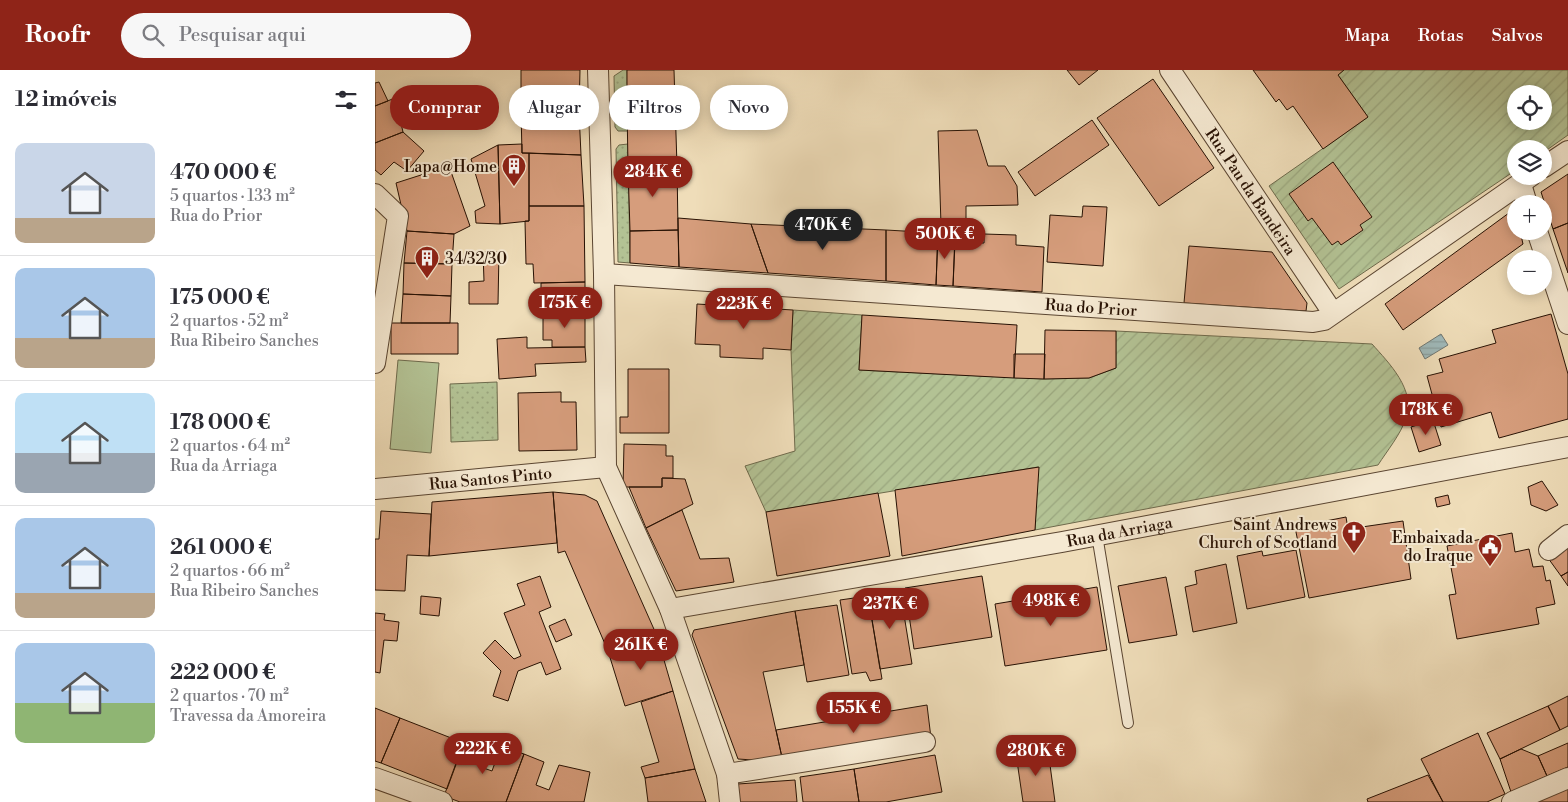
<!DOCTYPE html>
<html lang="pt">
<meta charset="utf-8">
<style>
:root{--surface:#fff;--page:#f7f7f7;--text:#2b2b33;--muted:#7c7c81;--line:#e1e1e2;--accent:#8f2418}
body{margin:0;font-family:"Libre Bodoni",serif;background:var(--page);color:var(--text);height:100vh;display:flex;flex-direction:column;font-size:19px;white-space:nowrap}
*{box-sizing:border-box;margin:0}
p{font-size:16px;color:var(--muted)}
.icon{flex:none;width:28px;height:28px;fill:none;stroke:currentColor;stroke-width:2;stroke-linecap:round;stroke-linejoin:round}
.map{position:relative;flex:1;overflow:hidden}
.drawer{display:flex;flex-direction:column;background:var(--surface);width:375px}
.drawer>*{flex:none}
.top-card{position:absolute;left:15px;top:15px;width:475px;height:45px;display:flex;gap:10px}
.buttons{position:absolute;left:1132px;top:15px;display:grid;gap:10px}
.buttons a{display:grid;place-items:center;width:45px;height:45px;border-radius:50%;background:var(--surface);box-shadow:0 2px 12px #0003;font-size:25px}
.price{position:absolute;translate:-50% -42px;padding:0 11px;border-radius:18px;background:var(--accent);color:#fff;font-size:16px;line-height:32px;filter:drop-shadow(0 1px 2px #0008)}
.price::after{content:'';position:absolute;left:50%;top:30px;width:15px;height:11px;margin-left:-8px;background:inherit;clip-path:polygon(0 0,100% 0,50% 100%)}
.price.current{background:#222;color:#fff}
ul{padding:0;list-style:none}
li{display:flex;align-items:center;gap:15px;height:125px;padding:0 15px}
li+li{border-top:1px solid var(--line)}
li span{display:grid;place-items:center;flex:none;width:140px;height:100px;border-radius:10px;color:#555}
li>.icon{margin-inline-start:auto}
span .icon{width:60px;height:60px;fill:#fffc;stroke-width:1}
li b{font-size:21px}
h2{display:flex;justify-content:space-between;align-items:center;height:60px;padding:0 15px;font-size:21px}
.chip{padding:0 18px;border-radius:22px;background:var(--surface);box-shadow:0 2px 12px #0003;font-size:18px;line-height:45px}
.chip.current{background:var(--accent);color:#fff}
header{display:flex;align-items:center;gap:30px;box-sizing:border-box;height:70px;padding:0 25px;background:var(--accent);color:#fff}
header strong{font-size:24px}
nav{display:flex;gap:28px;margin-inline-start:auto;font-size:18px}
.search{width:350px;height:45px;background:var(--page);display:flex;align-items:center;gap:12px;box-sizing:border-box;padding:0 18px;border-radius:28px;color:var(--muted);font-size:19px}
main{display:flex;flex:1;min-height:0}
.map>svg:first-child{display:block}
</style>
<header>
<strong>Roofr</strong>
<div class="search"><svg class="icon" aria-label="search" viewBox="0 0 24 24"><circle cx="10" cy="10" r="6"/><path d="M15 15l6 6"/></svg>Pesquisar aqui</div>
<nav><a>Mapa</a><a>Rotas</a><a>Salvos</a></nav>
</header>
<main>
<section class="drawer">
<h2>12 imóveis<svg class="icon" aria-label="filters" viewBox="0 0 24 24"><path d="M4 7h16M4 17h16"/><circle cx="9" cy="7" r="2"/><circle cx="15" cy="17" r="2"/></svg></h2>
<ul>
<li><span style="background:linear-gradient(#c9d6e8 75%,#b9a48a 0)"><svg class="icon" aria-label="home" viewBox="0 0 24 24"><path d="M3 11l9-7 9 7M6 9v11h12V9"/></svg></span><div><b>470 000 €</b><p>5 quartos · 133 m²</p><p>Rua do Prior</p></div></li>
<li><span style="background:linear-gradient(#a9c7e8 70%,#b9a48a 0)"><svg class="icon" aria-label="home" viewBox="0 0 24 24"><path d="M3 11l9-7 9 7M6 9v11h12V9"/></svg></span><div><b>175 000 €</b><p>2 quartos · 52 m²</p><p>Rua Ribeiro Sanches</p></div></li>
<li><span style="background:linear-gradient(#bfe0f5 60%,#9aa5b1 0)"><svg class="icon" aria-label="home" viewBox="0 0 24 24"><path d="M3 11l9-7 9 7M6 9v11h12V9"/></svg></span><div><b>178 000 €</b><p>2 quartos · 64 m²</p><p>Rua da Arriaga</p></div></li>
<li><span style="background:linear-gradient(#a9c7e8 75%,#b9a48a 0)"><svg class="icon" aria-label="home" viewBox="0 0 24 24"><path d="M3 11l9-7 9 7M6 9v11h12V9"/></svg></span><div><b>261 000 €</b><p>2 quartos · 66 m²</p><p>Rua Ribeiro Sanches</p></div></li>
<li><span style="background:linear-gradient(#a9c7e8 60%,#8fb573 0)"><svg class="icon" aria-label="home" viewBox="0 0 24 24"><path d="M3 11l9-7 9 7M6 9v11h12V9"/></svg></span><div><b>222 000 €</b><p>2 quartos · 70 m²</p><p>Travessa da Amoreira</p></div></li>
</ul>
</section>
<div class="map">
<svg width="1193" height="732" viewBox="0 0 1193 732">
<defs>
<pattern id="grass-dots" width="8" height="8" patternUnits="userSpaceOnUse" patternTransform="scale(1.25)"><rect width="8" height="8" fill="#b3c294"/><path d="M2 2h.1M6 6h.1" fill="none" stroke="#9aa67e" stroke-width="1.8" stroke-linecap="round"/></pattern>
<pattern id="garden-furrows" width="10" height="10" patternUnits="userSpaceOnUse" patternTransform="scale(1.25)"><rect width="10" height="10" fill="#b3c294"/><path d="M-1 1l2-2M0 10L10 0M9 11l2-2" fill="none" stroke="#9aa67e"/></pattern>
<pattern id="water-rules" width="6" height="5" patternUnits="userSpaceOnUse" patternTransform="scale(1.25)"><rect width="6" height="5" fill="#9fb9ba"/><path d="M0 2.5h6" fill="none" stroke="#899e9e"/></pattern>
</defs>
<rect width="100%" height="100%" fill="#efddb9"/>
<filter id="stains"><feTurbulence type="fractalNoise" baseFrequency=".004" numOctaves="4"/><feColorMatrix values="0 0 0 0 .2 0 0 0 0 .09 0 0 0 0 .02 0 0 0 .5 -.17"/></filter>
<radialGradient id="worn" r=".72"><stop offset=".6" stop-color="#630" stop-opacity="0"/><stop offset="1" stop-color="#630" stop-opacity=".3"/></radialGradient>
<path fill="url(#grass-dots)" stroke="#6e6a4c" d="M248,0H252L253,61H243L240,57L239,6Z
M253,74L255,193L243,192L241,79L244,75Z
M122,312L123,370L76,372L75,314Z"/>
<path fill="url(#garden-furrows)" stroke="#6e6a4c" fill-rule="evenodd" d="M969,0H1193V65L1169,82V79H1141V100L964,219L894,116L993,47L963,5ZM1141,24H1169V51H1141Z
M418,240L487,245L484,300L669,309L714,308L741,298V261L997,274C1014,293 1041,320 1031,348C1026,364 1012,381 1003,395L660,460L663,397L391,442L370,396L420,381L416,280Z"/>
<path fill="#b3c294" stroke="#6e6a4c" d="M23,290L64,293L56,383L15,379Z"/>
<path fill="url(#water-rules)" stroke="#6f7671" d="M1066,264L1073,275L1050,289L1044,278Z"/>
<path fill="#d69d7c" stroke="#281204" d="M146,0H205L204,42L153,41V29H146Z
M252,0H299L300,33L252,35Z
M692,0H723L704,15Z
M878,0H969L963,5L993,47L948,79L918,36L912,40L904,29L901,32Z
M778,9L839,98L784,136L722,48Z
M4,12L13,31L0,36V13Z
M20,28L28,62L0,73V36Z
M300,33L302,96L253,97L252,35Z
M146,41L204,42L206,85L147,83Z
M717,50L734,75L660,126L643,102Z
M602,60L613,96H630L642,116L643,135L591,136V154L566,155L563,61Z
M28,62L49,81L32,101L19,92L6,105L0,100V73Z
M147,74V83H154V151L125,154L123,75Z
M123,75L125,154L101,153L100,141L110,136L96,89Z
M154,83L206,85L209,136H154Z
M958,92L997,147L985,155L988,160L966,175L963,171L957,175L937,148L933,151L914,124Z
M74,96L95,156L79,164L32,161L21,113Z
M302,96L303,160L255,161L253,97Z
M1193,104V153L1178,159L1166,122Z
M154,136H209L210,212L159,213L158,194H151L150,151H154Z
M708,136L732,137L728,196L672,192L675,145L707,147Z
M1138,140L1141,161H1145L1148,174L1028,260L1010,234Z
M303,148L376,154L393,203L304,197Z
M1193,153V203L1178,159Z
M376,154L511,160V211L393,203Z
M303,160L304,197L255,193V161Z
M511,160L563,163L561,215L511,211Z
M32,161L79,164L77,194L29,193Z
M563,163L580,164L578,216L561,215Z
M609,164L641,165V175L669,177L667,222L578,216L580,172L609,173Z
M814,176L897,182L932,233L931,241L809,233Z
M108,182H124L123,234H94V212L109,211Z
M29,193L77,194L76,226L28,224Z
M210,212V240L166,241V213Z
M28,224L76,226L75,253H26Z
M322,234L418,240L416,280L388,278V289L345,287V275L320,274Z
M210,240V277H177V270H168V247H177V241Z
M1176,244L1193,304V349L1124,368L1116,342L1066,357L1052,306L1068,302L1064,289L1121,273L1117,260Z
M487,245L642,255L639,308L484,300Z
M16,253H83V284H16Z
M670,260L741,261V298L714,308L669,309Z
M152,267V278L210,277L211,292L160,294L161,306L124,309L122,269Z
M639,284H670L669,309L639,308Z
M253,299H294V363H245V347H253Z
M186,322V332H201L202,380L144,381L143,323Z
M1058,350L1066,375L1044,382L1036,357Z
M249,374L291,375V386H298V408H287V417H248Z
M664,397L660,460L527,486L520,420Z
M287,408L310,409L318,434L271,458L254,417H287Z
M1167,411L1183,435L1171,441L1156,435L1153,417Z
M178,422L182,473L54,486L57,432Z
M178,422L210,425L222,431L282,566L233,581L190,481L183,483Z
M503,423L515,486L402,506L391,442Z
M1073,425L1075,434L1062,437L1060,428Z
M307,440L325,489L354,488L359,512L301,521L271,458Z
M6,441L56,444L54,486L32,485L30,521L0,520V469H4Z
M971,447L973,459L1028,451L1036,509L934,528L920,457Z
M1137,463L1140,482L1154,479L1158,497L1168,496L1171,511L1175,510L1180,534L1161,538L1164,554L1082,569L1074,525L1081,524L1072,476Z
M1193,473V502L1186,506L1173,488Z
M921,480L930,527L872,539L862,486L887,481L888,486Z
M851,494L862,553L818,562L810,517L822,514L820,501Z
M1193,502V516L1186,506Z
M165,506L176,537L164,542L186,599L171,605L166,592L143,601L133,631L118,626L126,601L108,583L120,570L139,589L146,586L129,543L150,535L142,514Z
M607,506L617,567L539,579L530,518Z
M791,507L802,565L754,573L743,516Z
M722,517L732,580L630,596L620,534Z
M525,520L537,594L505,599L493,526Z
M46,526L66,528L64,546L45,544Z
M493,526L507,609L495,611L491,602L477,604L465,530Z
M462,535L474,605L432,612L420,541Z
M420,541L429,595L388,602L408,692L363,689L317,565L319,560Z
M0,543L10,544L9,550L24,552L22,571L9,570L5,603L0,602Z
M190,549L197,565L181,572L174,556Z
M282,566L298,621L250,636L233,581Z
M298,621L320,699L270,708L266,697L284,692L266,632Z
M1193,626V656L1185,660L1173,636Z
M552,635L556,668L408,692L401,660Z
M1173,636L1185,660L1125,689L1112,663Z
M0,638L25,648L6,693L0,691Z
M25,648L89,673L72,719L6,693Z
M1103,663L1130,724L1112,732H1068L1046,689Z
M91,666L111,674L103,696L117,701L126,676L149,684L131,732H85L69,726Z
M1193,673V697L1172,706L1163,686Z
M1146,679L1163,686L1172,706L1136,722L1125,689Z
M673,680L680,732H648L641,684Z
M149,684L169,692L161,715L174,720L184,695L215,702L209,732H131Z
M560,685L567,722L511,732H484L479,699Z
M320,699L331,732H273L270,708Z
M479,699L484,732H428L425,707Z
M1053,705L1068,732H993L992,729Z
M420,710L422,732H365L363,714Z
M1193,717V732H1159Z"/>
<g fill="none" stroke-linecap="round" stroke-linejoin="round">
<defs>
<path id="service" d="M722,465L753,653"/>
<g id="minor">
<path d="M223,0L229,204L231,397L295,539L352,704L355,732"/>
<path id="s1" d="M795,0L958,243"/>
<path d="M1169,97L1193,81"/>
<path d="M1146,114L1152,134"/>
<path d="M0,124L23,146L0,293"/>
<path d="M1162,161L1193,254"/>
<path id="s2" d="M229,204L938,252L949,250L1156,106"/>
<path id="s3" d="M0,419L231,397"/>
<path d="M1174,480L1193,465"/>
<path id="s4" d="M295,539L687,472L1193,377"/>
<path d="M352,704L550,672"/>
<path d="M0,708L67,732"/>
<path d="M1137,732L1193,708"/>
</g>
</defs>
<use href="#service" stroke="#5a4531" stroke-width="12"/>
<use href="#minor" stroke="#5a4531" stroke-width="22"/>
<use href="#service" stroke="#f5e9d2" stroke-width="10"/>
<use href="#minor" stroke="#f5e9d2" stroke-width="20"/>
</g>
<defs>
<symbol id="building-pin" viewBox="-11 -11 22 30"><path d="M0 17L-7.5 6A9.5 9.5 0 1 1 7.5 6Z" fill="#8f2418" stroke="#f5e9d2"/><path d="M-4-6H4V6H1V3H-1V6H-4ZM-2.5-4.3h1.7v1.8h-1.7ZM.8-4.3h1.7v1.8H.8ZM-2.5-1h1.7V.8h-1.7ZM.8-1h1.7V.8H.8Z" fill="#fff"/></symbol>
<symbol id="church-pin" viewBox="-11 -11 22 30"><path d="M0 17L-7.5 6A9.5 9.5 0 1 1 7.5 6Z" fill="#8f2418" stroke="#f5e9d2"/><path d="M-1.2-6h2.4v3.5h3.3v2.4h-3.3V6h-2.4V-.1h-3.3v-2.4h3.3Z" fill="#fff"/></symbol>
<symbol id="civic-pin" viewBox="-11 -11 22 30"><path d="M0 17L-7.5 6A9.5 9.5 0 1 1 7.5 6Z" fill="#8f2418" stroke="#f5e9d2"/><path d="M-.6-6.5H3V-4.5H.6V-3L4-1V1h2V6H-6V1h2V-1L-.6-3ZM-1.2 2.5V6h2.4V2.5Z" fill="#fff"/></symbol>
</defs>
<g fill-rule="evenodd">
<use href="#building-pin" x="125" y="82" width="28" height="38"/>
<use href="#building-pin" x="38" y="174" width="28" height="38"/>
<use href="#church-pin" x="965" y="449" width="28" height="38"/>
<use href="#civic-pin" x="1101" y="462" width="28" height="38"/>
</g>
<g text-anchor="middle" stroke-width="4" stroke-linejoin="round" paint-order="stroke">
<g font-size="16" fill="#281204" stroke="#f5e9d2" text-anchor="end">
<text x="122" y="102">Lapa@Home</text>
<text x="70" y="194" text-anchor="start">34/32/30</text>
<text x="962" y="460">Saint Andrews<tspan x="962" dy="18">Church of Scotland</tspan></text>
<text x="1098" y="473">Embaixada<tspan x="1098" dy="18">do Iraque</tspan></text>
</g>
<g font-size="16" fill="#281204" stroke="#f5e9d2">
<text dy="6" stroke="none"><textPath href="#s1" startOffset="146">Rua Pau da Bandeira</textPath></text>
<text dy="6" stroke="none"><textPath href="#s2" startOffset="488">Rua do Prior</textPath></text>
<text dy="6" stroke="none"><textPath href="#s3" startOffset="116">Rua Santos Pinto</textPath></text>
<text dy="6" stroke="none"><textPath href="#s4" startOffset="456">Rua da Arriaga</textPath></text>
</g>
</g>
<rect width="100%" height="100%" filter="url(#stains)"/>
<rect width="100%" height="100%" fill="url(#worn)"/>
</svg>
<div class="buttons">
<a><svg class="icon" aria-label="locate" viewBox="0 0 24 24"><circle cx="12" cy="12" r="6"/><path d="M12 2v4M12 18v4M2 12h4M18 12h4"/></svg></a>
<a><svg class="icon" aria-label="layers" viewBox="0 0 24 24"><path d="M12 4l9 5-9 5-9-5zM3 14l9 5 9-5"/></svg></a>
<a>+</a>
<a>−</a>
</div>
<b class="price" style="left:278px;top:128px">284K €</b>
<b class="price current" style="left:448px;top:181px">470K €</b>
<b class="price" style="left:570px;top:190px">500K €</b>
<b class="price" style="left:190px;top:259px">175K €</b>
<b class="price" style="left:369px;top:260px">223K €</b>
<b class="price" style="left:1051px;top:366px">178K €</b>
<b class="price" style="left:676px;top:557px">498K €</b>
<b class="price" style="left:515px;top:560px">237K €</b>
<b class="price" style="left:266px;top:601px">261K €</b>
<b class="price" style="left:479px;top:664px">155K €</b>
<b class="price" style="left:108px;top:705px">222K €</b>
<b class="price" style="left:661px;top:707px">280K €</b>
<div class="top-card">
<a class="chip current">Comprar</a>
<a class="chip">Alugar</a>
<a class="chip">Filtros</a>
<a class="chip">Novo</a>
</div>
</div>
</main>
